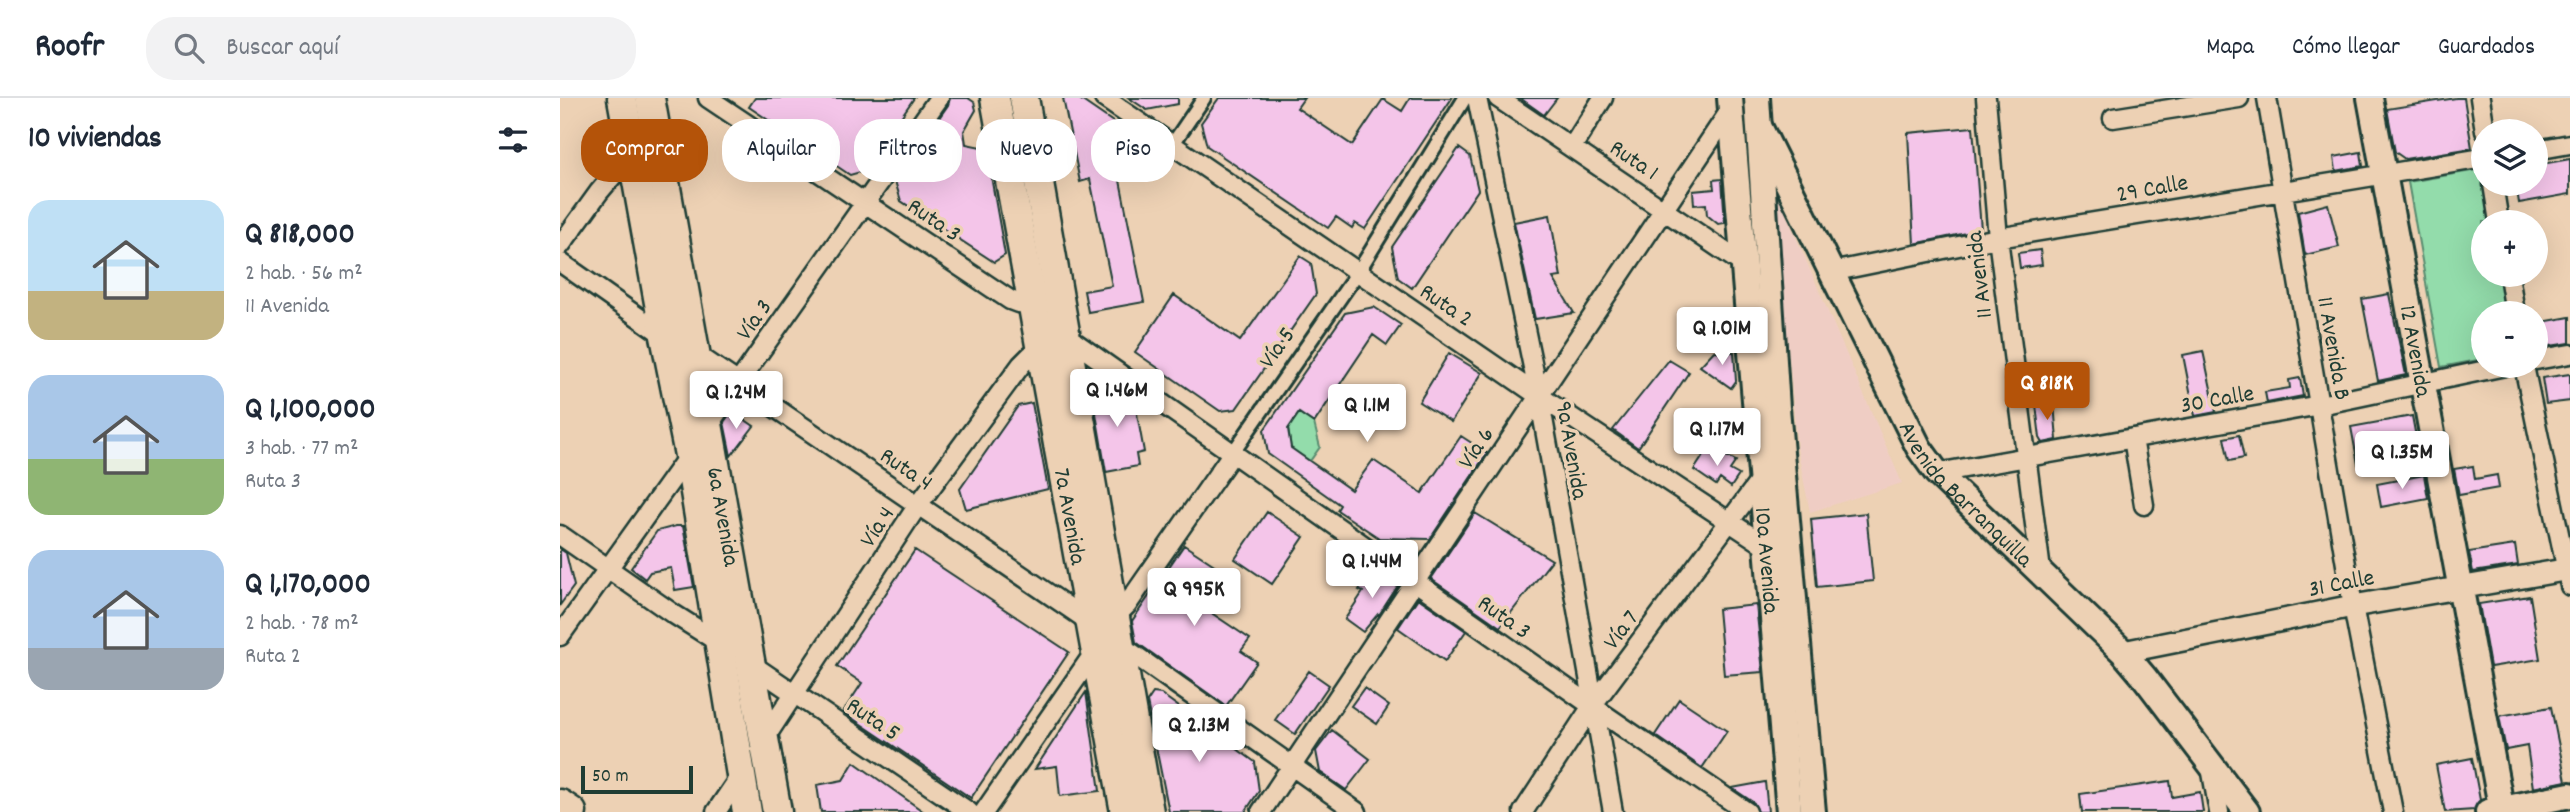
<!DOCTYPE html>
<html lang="es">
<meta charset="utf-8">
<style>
:root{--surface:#fff;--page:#f2f2f3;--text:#1f2937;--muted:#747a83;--line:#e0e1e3;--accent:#b45309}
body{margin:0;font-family:Dekko,sans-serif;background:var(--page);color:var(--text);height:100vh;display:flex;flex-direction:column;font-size:26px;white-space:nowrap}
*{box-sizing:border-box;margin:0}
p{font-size:23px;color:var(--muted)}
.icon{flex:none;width:38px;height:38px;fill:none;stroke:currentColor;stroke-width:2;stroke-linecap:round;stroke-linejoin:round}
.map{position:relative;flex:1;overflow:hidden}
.side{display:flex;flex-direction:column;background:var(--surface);width:560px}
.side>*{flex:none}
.banner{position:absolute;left:21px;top:21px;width:665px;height:63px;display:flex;gap:14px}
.buttons{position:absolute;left:1911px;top:21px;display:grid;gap:14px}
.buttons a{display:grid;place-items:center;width:77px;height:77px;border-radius:50%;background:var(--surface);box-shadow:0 7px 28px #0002;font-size:35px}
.scale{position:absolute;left:21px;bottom:18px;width:112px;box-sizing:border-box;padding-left:7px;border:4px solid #1f3d34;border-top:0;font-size:19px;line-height:24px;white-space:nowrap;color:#1f3d34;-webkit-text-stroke:5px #edd1b4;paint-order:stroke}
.price{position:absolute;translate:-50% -60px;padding:0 16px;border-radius:7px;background:#fff;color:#222;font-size:23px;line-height:46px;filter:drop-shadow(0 2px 4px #0008)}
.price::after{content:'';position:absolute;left:50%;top:42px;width:21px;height:16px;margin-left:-10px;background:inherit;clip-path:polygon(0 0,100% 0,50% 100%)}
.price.on{background:var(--accent);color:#fff}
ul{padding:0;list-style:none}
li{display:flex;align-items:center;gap:21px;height:175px;padding:0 28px}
li span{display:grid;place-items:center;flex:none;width:196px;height:140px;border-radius:21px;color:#555}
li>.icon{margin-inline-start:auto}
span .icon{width:84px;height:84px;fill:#fffc;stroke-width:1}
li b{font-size:30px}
h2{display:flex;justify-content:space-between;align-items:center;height:84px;padding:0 28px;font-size:30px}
.tag{padding:0 24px;border-radius:28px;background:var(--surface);box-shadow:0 7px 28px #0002;font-size:24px;line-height:63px}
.tag.on{background:var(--accent);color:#fff}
header{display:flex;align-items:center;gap:42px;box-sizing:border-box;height:98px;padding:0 35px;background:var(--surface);border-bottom:2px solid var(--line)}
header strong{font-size:33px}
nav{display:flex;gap:38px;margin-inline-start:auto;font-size:24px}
.search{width:490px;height:63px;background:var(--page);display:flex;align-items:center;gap:18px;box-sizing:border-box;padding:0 24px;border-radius:28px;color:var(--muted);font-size:26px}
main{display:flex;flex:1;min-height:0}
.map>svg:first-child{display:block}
</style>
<header>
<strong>Roofr</strong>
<div class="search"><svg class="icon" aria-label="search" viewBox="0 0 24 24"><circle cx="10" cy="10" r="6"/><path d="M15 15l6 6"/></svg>Buscar aquí</div>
<nav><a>Mapa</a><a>Cómo llegar</a><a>Guardados</a></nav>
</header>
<main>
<section class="side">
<h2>10 viviendas<svg class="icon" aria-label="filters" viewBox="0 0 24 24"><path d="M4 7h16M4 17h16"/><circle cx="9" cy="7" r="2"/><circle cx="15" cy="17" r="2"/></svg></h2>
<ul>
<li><span style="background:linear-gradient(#bfe0f5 65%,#c2b280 0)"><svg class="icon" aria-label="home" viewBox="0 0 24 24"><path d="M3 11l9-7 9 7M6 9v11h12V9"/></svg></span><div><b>Q 818,000</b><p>2 hab. · 56 m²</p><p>11 Avenida</p></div></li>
<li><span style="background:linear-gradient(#a9c7e8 60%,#8fb573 0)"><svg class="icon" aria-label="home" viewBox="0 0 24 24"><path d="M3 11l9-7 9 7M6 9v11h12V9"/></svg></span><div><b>Q 1,100,000</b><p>3 hab. · 77 m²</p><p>Ruta 3</p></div></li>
<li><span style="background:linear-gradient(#a9c7e8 70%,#9aa5b1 0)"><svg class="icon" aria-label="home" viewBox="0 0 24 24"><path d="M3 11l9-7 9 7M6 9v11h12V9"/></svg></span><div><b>Q 1,170,000</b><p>2 hab. · 78 m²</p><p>Ruta 2</p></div></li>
</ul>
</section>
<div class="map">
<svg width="2010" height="714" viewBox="0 0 2010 714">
<rect width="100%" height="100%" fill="#edd1b4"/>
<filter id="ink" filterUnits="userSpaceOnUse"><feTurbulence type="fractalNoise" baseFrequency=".0143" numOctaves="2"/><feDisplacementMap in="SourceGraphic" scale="14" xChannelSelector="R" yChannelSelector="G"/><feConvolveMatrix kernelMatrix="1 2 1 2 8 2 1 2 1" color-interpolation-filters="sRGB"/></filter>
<g filter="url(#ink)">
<path fill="#efcdc4" d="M1214,88L1342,385L1250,414L1237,349Z"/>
<path fill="#93dcab" stroke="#598c70" stroke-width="2" d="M1923,71V86H1926L1933,124H1923V177H1942L1949,215H1923V261L1881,269L1848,84Z
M739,315L754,325L760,349L750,363L731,350L728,331Z"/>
<path fill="#f4c5e9" stroke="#1f3d34" stroke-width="2" d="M195,0H354L304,73L290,77L189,9Z
M390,0H408L414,4L416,12L404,33L406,46L426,50L445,157L434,164L341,103L335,83L388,7Z
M503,0H518L585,46L569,70L556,62L584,204L528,214L524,193L552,188L530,81L520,84Z
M569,0H618V6L587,12Z
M659,0H744L737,10L792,47L823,1L842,13L850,0H892L805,131L795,125L792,130L776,119L768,130L647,48L641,25Z
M960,0H997L984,17Z
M1896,0H1904L1912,50L1845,61L1835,54L1827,11Z
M1413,29L1421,132L1354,146L1348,35Z
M899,50L910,58L918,92L852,190L838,180L832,149Z
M1801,54L1803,68L1776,73L1774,59Z
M2010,61V96L1959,105L1956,86H1976V67Z
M1162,81L1165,125L1158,126L1147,117L1146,106L1134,107L1133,93L1154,91L1153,82Z
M1768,106L1779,149L1745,157L1738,114Z
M990,117L1001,179L993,180L1014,215L975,221L954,124Z
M1480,152L1482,167L1460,170L1458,155Z
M740,158L751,165L756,196L676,311L660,313L575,254L614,197L680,243Z
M1829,196L1846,277L1818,283L1802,201Z
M814,209L841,227L827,247L813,237L754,325L739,315L728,331L731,350L791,392L813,362L862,395L901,338L927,355L870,441L819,440L777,412L780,407L708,356L704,332L785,215Z
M2010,219V245L1976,250V225Z
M1154,253L1174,254L1176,283L1171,290L1140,268Z
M1643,253L1656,314L1635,318L1623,257Z
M889,255L922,275L891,324L859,304Z
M1109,262L1129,274L1078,350L1053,332Z
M2010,276V303L1986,306L1982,280Z
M1740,280L1743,298L1707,305L1705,294L1730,290L1729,282Z
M541,285L575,305L584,354L576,356L578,368L546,374L532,292Z
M472,305L488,391L406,411L400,391L458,308Z
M1494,305L1497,342L1483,345L1480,340L1476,307Z
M172,313L194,328L171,358L164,324Z
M1852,318L1859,355L1798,366L1791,329Z
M1679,337L1684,360L1669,363L1664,340Z
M1149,349L1176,363L1170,372L1179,377L1171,389L1160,381L1156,387L1134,372Z
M1913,368L1915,381L1937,377L1939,390L1899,397L1894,371Z
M1864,377L1868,400L1821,409L1817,386Z
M707,414L744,439L712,486L675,461Z
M915,415L992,462L940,529L871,481Z
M1306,415L1313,483L1257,489L1251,421Z
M116,428H123L134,489L115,492L111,470L90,474L85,481L71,470L97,433Z
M624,447L671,478L647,512L690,541L681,553L697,564L666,608L576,544L572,523Z
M1955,447L1958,467L1913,474L1909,454Z
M0,451L6,455L14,488L0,507Z
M355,452L509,554L411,700L283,614L302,585L277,568Z
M816,470L839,486L819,517L818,516L803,534L785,521L803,494L799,492Z
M1970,498L1980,561L1930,569L1919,506Z
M858,500L906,533L885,563L838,530Z
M1196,507L1203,574L1164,577L1158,511Z
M749,573L769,587L735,636L715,622Z
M804,590L829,608L817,626L791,608Z
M526,594L540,693L500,698L497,668L475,671Z
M593,595L601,596L695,664L699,693L685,714H609L587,604Z
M1119,601L1167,633L1142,670L1095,637Z
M1991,609L2006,683L1973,690L1967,648L1946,652L1939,618Z
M772,632L810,661L786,692L760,674L756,653Z
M1912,660L1920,702L1914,712L1885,714L1876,667Z
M294,664L364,714H261L257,687L283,682Z
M1610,683L1612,699L1640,694L1643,714H1522L1520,696Z
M1205,684L1208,714H1198L1194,705L1172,690Z"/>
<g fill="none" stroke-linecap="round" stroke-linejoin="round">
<defs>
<path id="pedestrian" d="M612,47L644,0
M672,356L798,174L905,0"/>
<path id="minor" d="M148,0L450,202L458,205L472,206
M544,0L979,298L1206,448
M917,0L979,298L1053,714
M938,0L1183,166
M1426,0L1438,140L1481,473
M1707,0L1793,508L1833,714
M1920,0L1925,33
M1553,20L1679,0
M1012,49L1043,0
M1976,52L2010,46
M1933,86L1939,124
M0,148L39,94L72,55
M0,164L105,238
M1271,174L1438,140L1923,60
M1949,177L1955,215
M506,238L1032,608L1187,714
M136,256L530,524
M1976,262L2010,256
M1964,268L2010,488
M147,329L379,0
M1573,340L1584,407
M1377,375L1760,307L1945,268
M0,437L112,515L161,546
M555,519L567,507L672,356
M0,538L132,353
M560,550L572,555L797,714
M191,566L409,714
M205,640L358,407L461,267L471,257L481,255
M1651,669L1659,714
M156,714L181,677
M424,714L536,552
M701,714L1171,11
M963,714L1032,608L1201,381"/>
<path id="tertiary" d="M1563,554L1793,508L2010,471"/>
<g id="secondary">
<path id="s1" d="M1170,0L1229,714"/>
<path d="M1197,0L1217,310L1253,714"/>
<path id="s2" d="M1810,0L1942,714"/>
<path id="s3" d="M1199,28L1359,350L1377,375L1563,554L1585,580L1687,714"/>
<path d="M1928,714L2010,697"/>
</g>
<g id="primary">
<path d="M62,0L105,238L129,357L187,714"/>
<path id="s4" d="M90,0L217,714"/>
<path id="s5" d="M435,0L565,714"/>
<path d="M464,0L589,714"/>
<path d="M0,706L12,714"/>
</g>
</defs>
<use href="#pedestrian" stroke="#1f3d34" stroke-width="18"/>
<use href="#minor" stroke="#1f3d34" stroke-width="23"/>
<use href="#tertiary" stroke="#1f3d34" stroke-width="26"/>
<use href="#secondary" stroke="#1f3d34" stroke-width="30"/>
<use href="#primary" stroke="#1f3d34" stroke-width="33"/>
<use href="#pedestrian" stroke="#edd1b4" stroke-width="12"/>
<use href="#minor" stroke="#edd1b4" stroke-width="18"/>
<use href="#tertiary" stroke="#edd1b4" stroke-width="21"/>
<use href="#secondary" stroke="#edd1b4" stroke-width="24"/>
<use href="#primary" stroke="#edd1b4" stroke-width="28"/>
</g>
</g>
<g text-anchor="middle" stroke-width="7" stroke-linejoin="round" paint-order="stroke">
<g font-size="24" fill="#1f3d34" stroke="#edd1b4">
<text transform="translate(1075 61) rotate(34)" y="8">Ruta 1</text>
<text transform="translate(1592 89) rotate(-10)" y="8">29 Calle</text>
<text transform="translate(375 121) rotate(34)" y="8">Ruta 3</text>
<text transform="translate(1418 177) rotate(-97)" y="8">11 Avenida</text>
<text transform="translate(887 206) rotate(34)" y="8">Ruta 2</text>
<text transform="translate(193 221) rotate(-55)" y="8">Vía 3</text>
<text transform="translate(716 249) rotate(-55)" y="8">Vía 5</text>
<text transform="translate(1775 250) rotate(80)" y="8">11 Avenida B</text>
<text dy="8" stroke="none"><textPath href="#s2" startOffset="257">12 Avenida</textPath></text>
<text transform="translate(1657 300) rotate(-10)" y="8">30 Calle</text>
<text transform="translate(915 349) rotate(-56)" y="8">Vía 6</text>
<text transform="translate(1013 352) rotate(80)" y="8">9a Avenida</text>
<text transform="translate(347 370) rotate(34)" y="8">Ruta 4</text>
<text dy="8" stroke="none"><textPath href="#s3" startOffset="425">Avenida Barranquilla</textPath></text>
<text dy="8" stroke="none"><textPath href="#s4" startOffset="425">6a Avenida</textPath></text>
<text dy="8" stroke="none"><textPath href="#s5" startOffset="425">7a Avenida</textPath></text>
<text transform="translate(316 428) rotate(-57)" y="8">Vía 4</text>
<text dy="8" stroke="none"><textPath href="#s1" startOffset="464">10a Avenida</textPath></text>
<text transform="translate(1781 484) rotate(-11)" y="8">31 Calle</text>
<text transform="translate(945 518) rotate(35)" y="8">Ruta 3</text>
<text transform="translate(1060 531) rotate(-53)" y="8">Vía 7</text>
<text transform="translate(314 620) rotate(34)" y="8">Ruta 5</text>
</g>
</g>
</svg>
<div class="buttons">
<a><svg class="icon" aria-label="layers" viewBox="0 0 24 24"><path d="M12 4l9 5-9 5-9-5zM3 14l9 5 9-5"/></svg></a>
<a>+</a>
<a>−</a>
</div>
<div class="scale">50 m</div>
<b class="price" style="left:1162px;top:269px">Q 1.01M</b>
<b class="price on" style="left:1487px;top:324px">Q 818K</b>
<b class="price" style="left:557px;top:331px">Q 1.46M</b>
<b class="price" style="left:176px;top:333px">Q 1.24M</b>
<b class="price" style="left:807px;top:346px">Q 1.1M</b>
<b class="price" style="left:1157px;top:370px">Q 1.17M</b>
<b class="price" style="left:1842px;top:393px">Q 1.35M</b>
<b class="price" style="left:812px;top:502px">Q 1.44M</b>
<b class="price" style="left:634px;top:530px">Q 995K</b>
<b class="price" style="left:639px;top:666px">Q 2.13M</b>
<div class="banner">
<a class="tag on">Comprar</a>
<a class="tag">Alquilar</a>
<a class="tag">Filtros</a>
<a class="tag">Nuevo</a>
<a class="tag">Piso</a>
</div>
</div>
</main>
